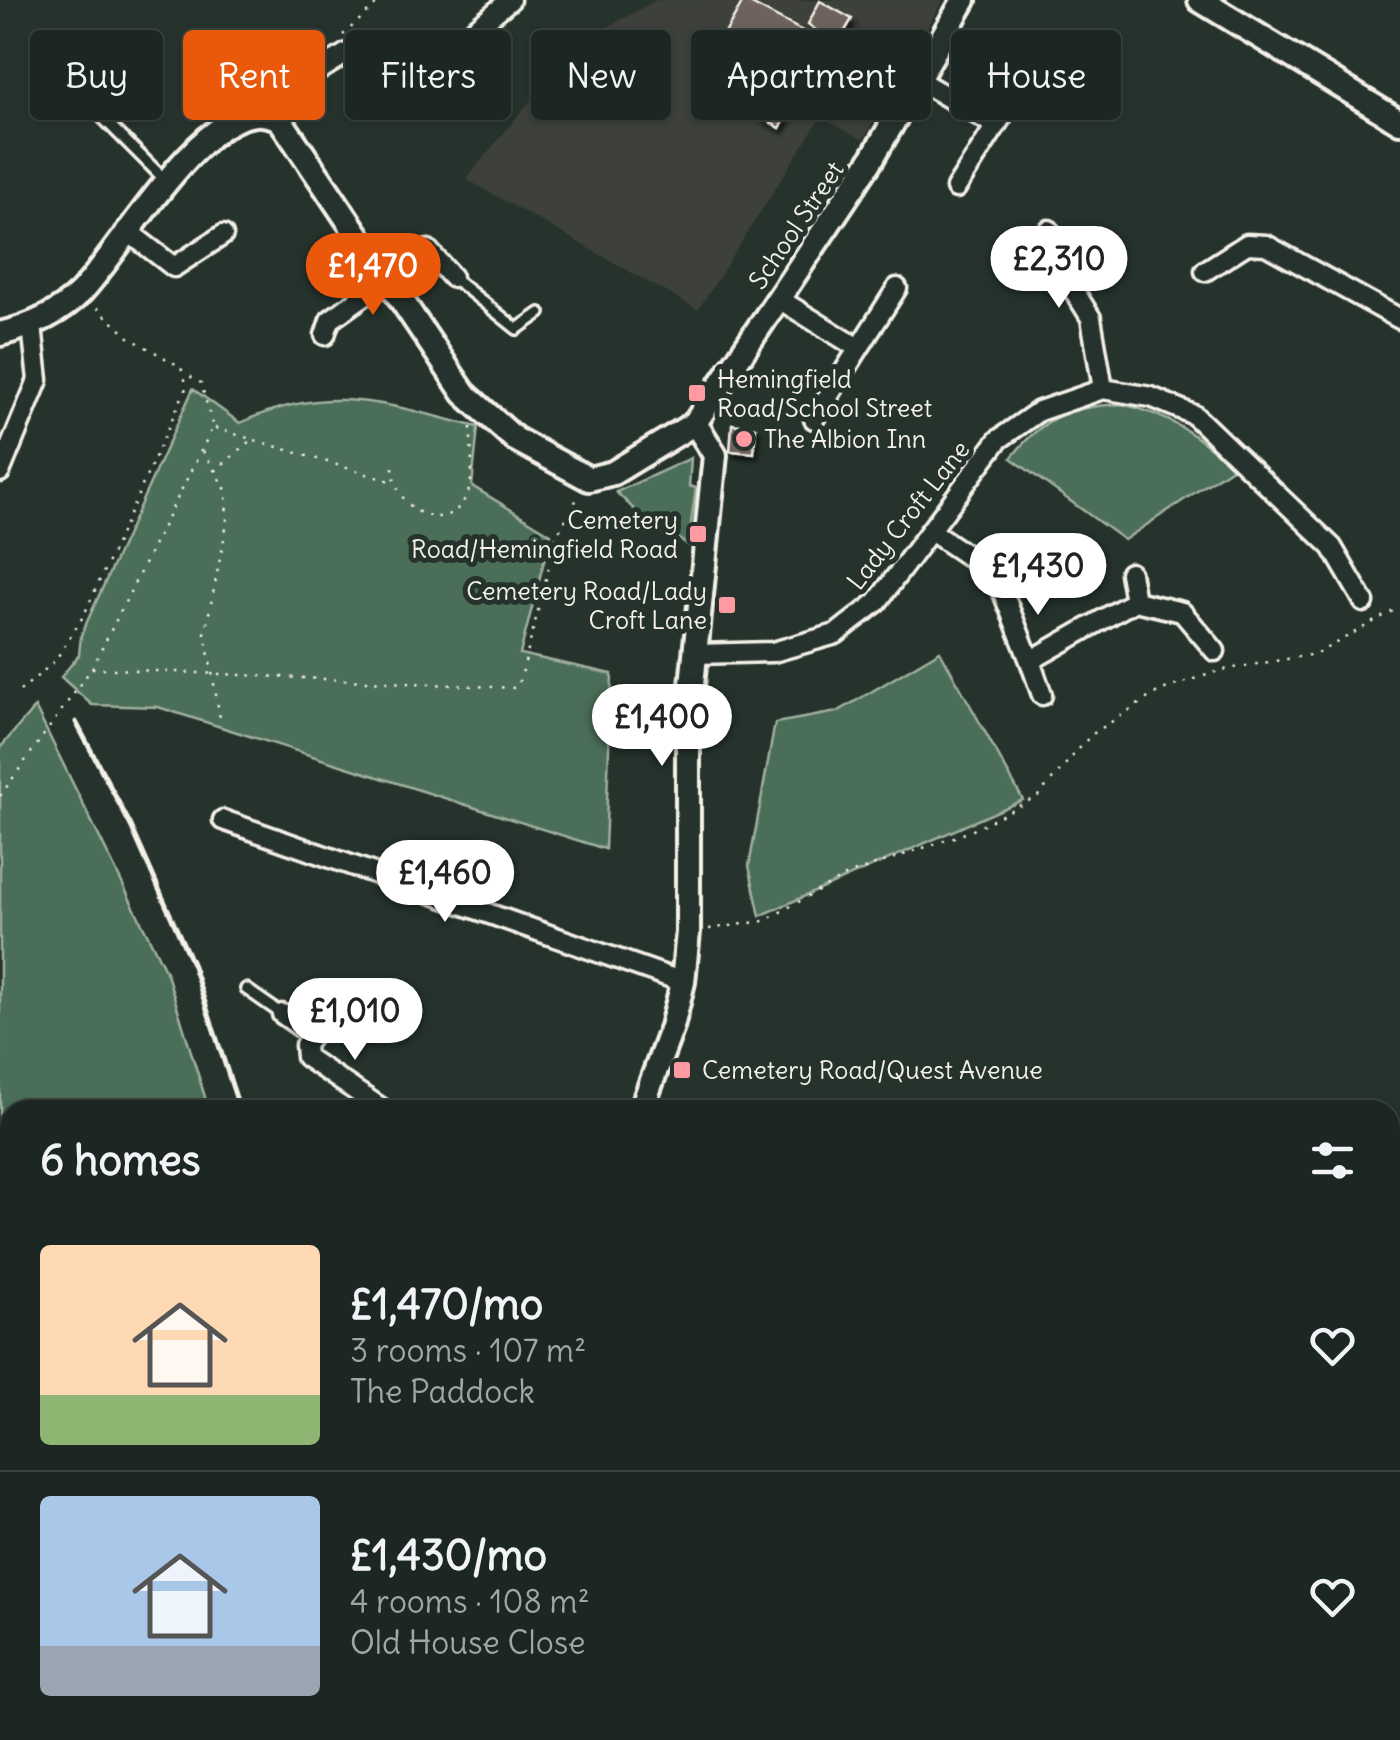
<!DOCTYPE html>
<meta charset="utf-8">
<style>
:root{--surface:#1c2622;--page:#29322f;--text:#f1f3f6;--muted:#a0a5a5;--line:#3a4340;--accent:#ea580c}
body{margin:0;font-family:Delius,sans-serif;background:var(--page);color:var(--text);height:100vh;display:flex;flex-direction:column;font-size:38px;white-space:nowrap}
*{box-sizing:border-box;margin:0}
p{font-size:32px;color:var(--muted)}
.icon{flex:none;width:55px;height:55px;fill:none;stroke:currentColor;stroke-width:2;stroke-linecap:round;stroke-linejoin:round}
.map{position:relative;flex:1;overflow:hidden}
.drawer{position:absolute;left:0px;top:1100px;width:1400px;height:640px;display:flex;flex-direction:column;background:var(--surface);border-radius:30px 30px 0 0;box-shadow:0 2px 8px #0004,0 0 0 2px var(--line)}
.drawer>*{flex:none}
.top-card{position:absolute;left:30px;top:30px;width:1340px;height:90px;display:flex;gap:20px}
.price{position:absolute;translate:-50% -85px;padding:0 22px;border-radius:35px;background:#fff;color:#222;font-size:32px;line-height:65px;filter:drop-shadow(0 2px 5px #0008)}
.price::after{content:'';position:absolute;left:50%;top:60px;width:30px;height:22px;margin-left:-15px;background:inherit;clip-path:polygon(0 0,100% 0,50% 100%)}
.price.current{background:var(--accent);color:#fff}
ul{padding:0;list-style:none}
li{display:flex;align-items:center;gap:30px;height:250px;padding:0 40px}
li+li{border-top:2px solid var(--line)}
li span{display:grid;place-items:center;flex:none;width:280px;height:200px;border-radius:10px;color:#555}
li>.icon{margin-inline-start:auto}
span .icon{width:120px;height:120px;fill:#fffc;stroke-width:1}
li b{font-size:42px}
h2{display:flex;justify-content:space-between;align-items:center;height:120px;padding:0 40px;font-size:42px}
.tag{padding:0 35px;border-radius:10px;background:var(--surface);box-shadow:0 2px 8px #0004,0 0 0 2px var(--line);font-size:35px;line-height:90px}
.tag.current{background:var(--accent);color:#fff}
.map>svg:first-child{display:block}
</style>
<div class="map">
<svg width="1400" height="1740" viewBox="0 0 1400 1740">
<defs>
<filter id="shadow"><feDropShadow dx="3.5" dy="5.5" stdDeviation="2.5" flood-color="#0009"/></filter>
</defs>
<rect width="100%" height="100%" fill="#26332d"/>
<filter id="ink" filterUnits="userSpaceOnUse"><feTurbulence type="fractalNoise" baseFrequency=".01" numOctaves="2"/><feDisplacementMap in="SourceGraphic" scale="20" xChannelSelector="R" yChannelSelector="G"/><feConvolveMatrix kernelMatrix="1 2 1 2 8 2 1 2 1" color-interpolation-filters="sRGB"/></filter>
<g filter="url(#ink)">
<path fill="#3c413b" d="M656,0H943L863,140L821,117L698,310L466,179L576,45Z"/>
<path fill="#4c6e59" stroke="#a0b0a0" stroke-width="2.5" d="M193,389L240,423C330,381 387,405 478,427L472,486L551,534L520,654L612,674L605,849L158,707L92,705L61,677L79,655L81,635Z
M1122,404C1169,415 1198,435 1233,467L1124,540L1011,458C1045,415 1068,407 1122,404Z
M691,458L689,486L696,488L688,545L639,514L616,492Z
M940,651L1023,800L760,916L749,866L775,723L837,712Z
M35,707L167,974L209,1110H10V1634L5,1600L0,1595V748Z
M1390,1524L1400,1525V1617H1390Z
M10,1670V1730H162L156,1740H0V1700Z"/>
<path fill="#6e625d" stroke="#f4f1e8" stroke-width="2.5" filter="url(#shadow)" d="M744,0L827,44L780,128L698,81Z
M820,1L852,19L839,41L829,36L827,39L808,24Z
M732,424L756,427L754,453L730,451Z"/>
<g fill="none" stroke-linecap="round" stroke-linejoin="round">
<defs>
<path id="service" d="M101,116L166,181
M452,277L517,329L540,313
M619,709L686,712
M246,989L282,1014"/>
<path id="minor" d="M920,81L995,125
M279,118L307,78L347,53L457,44L510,0
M956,188L1025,80
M126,230L174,267L223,235
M1049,230L1055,260L1091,318L1103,389
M1205,271L1247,244L1266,245L1400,319
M779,299L858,348
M325,335L330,320L428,250L452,277
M814,419L897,288
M0,472L38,380L32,326
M931,531L996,575L1030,661L1135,601L1182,612L1215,651
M1130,573L1135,601
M696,654L773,652L836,634L877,602L998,440L1039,411L1103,389L1151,397L1194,415L1332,547L1364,602
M1030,661L1042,695
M223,820L683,982
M282,1014L312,1035
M326,1015L305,1045L306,1057L384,1110"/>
<path id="tertiary" d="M1200,0L1400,122
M0,334C29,327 59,314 81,292C121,250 195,118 256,114C263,113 272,116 279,118L464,393L515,439L589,479L613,473L695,423L870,162L964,0
M641,1110L672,1027L683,982L688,932V725L715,455L695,423
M290,1740L296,1730"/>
</defs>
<use href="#service" stroke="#f4f1e8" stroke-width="16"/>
<use href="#minor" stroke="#f4f1e8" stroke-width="25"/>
<use href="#tertiary" stroke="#f4f1e8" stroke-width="30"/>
<path stroke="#f4f1e8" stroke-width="2.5" stroke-dasharray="2.5 8" stroke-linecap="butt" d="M343,35L381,0
M838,49L895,80
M215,428L393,482
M203,451L226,490L227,524L205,633L220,718
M393,467C393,508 444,539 466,497C476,478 470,446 471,425
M215,471L250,441
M92,668L515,688L521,678L557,535L578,497
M20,691L55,661L84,615L187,386L181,367L130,338L96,307
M0,796L92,668L213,427L201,383L188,375
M709,929L764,921L847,875L971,831L1038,796L1091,735L1159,691L1222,670L1316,654L1400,607
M513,1730L528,1740"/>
<use href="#service" stroke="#26332d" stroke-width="9"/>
<use href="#minor" stroke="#26332d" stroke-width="18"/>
<use href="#tertiary" stroke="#26332d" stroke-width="22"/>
<path stroke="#f4f1e8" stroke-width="5" d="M76,722L131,826L193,966L240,1110
M394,1730L396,1740"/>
</g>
</g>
<g fill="#ff9aa2" stroke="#26332d" stroke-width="4">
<rect x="687" y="383" width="20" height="20" rx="5"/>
<circle cx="744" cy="439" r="10"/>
<rect x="688" y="524" width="20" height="20" rx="5"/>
<rect x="717" y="595" width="20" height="20" rx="5"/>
<rect x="672" y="1060" width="20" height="20" rx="5"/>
</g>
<g text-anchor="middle" stroke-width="10" stroke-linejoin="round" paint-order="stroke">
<g font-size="25" fill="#f4f1e8" stroke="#26332d">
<text transform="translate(796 225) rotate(-56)" y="9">School Street</text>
<text transform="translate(908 515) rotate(-52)" y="9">Lady Croft Lane</text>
</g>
<g font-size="25" fill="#f4f1e8" stroke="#26332d" text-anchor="start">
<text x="717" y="388">Hemingfield<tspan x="717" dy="29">Road/School Street</tspan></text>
<text x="764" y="448">The Albion Inn</text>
<text x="678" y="529" text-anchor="end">Cemetery<tspan x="678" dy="29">Road/Hemingfield Road</tspan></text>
<text x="707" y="600" text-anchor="end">Cemetery Road/Lady<tspan x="707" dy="29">Croft Lane</tspan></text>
<text x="702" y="1079">Cemetery Road/Quest Avenue</text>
</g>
</g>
</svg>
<b class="price" style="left:1059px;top:311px">£2,310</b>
<b class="price current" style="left:373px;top:318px">£1,470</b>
<b class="price" style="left:1038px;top:618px">£1,430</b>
<b class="price" style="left:662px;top:769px">£1,400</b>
<b class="price" style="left:445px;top:925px">£1,460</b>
<b class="price" style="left:355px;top:1063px">£1,010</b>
<div class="top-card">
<a class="tag">Buy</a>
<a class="tag current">Rent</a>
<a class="tag">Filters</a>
<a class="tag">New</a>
<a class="tag">Apartment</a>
<a class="tag">House</a>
</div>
<section class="drawer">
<h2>6 homes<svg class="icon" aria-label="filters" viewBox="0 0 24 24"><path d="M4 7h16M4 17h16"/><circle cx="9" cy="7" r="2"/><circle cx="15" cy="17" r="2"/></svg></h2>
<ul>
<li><span style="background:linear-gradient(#ffd9b3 75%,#8fb573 0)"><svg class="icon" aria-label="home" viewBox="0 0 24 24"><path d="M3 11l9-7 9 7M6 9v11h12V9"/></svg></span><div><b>£1,470/mo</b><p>3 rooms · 107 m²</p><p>The Paddock</p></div><svg class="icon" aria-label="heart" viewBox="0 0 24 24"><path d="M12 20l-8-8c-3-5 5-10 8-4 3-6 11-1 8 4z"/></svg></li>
<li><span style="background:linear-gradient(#a9c7e8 75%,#9aa5b1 0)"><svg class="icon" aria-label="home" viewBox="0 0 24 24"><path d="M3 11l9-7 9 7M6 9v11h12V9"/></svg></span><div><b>£1,430/mo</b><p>4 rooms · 108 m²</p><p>Old House Close</p></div><svg class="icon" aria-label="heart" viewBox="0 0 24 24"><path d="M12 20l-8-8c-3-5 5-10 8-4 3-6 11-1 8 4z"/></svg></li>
</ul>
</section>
</div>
